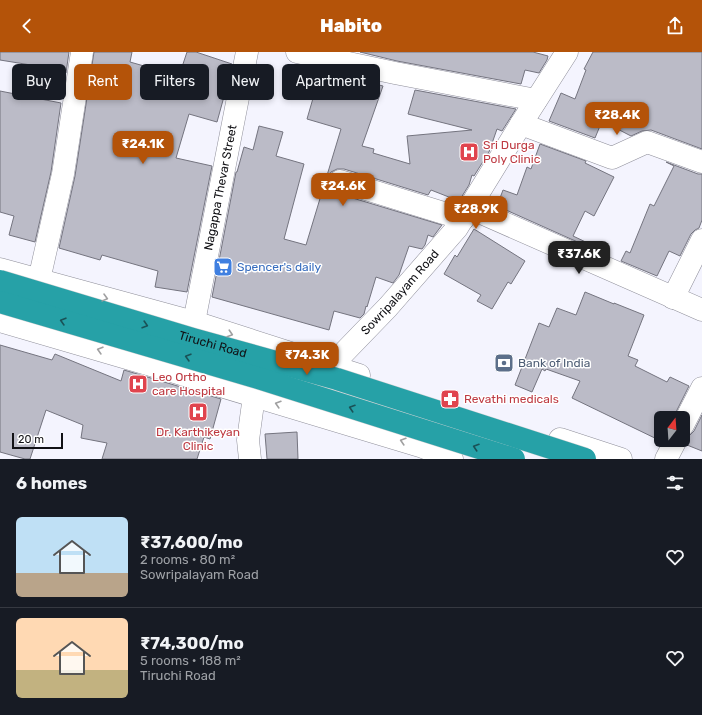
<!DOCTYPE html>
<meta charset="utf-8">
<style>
:root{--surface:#171b24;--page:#20242c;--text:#f1f3f6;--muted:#9ea1a6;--line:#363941;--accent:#b45309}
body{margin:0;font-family:Rubik,sans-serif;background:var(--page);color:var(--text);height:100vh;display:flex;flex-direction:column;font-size:15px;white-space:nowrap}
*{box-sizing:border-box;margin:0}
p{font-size:13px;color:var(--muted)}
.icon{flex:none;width:22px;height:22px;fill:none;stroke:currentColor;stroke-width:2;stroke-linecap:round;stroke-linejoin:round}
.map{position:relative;height:407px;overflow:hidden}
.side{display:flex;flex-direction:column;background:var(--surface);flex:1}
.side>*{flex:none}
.guide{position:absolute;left:12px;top:12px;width:400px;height:36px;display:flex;gap:8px}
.needle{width:26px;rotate:17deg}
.fabs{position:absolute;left:654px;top:359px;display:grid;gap:8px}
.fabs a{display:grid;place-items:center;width:36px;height:36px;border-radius:6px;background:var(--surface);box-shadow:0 2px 6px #0003;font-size:20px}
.scale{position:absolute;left:12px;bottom:10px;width:51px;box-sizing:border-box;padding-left:4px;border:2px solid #111115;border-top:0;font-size:11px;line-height:14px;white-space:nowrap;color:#111115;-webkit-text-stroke:3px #fff;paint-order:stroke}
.price{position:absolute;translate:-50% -34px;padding:0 9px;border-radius:8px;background:var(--accent);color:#fff;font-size:13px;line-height:26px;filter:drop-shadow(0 1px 2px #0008)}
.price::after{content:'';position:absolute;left:50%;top:24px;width:12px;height:9px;margin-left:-6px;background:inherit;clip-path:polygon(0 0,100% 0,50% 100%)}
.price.active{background:#222;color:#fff}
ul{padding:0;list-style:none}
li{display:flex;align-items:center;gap:12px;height:100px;padding:0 16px}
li+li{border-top:1px solid var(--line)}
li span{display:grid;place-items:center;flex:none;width:112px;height:80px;border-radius:6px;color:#555}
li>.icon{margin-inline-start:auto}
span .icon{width:48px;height:48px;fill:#fffc;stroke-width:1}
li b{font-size:17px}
h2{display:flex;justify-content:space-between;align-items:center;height:48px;padding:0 16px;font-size:17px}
.tag{padding:0 14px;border-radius:6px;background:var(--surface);box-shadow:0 2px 6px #0003;font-size:14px;line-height:36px}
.tag.active{background:var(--accent);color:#fff}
header{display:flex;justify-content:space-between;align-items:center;height:52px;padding:0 16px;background:var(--accent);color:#fff;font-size:18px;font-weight:800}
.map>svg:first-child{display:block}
</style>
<header><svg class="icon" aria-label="back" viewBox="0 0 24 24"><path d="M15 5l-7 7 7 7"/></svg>Habito<svg class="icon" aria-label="share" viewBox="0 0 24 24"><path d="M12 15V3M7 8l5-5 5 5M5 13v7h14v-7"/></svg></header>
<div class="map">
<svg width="702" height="407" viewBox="0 0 702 407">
<rect width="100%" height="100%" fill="#f4f4fe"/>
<path fill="#bbbbc7" stroke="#74747f" d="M0,0H69L66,21L36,16L37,14L0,8Z
M94,0H132L130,10L179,24L187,0H196L232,12L228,30L217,70L189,62L176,106L212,114L187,240L155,235L158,219L102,203L100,208L59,196L75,124Z
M360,0H533L548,4L547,8L539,21L525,18L521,32L397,9Z
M593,0H702V97L651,78L642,79L631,84L602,69L595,86L549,69L561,41L575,47L586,18L584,17Z
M351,24L376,30L375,32L383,34L362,94L374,97L373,101L410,112L407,84L472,78L408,62L415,38L516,57L502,79L497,77L489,100L474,124L472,123L469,133L459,149L431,138L428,143L344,117H337L331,120L328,126V132L331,138L336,141L442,173L433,185L428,183L425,193L422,197L409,194L399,223L393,231L376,225L367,255L366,254L364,262L360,266L334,259L329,278L212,245L236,120H237L244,95L253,98L259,74L283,80L276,104L304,112L284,187L306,193L341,77L307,67L316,36L344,44Z
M0,39L61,51L51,120L35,190L9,183L14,164L0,160Z
M540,92L586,109L585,111L614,125L594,164L585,159L573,184L592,193L591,196L497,154L503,138L517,143L527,115L531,117Z
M666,110L698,122H702V168L699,176L695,178L691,182L680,204L669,199L657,224L621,209L626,199L630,201L650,152L654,154L674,114Z
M474,177L525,209L511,232L508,230L492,257L477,249L481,243L444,222L455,203L457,205Z
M585,240L614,252V251L644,263L628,304L638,308L635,314L667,330L670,325L689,334L673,366H661V389L572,346L580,329L546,317L545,319L542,317L532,340L515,333L539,271L549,275L557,256L576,263Z
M0,293L52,308L55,302L121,329L124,318L221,347L210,387L204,385L197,407H102L107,391L81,386L83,373L46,358L30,407H25L0,400Z
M702,363V399L687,393L688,388V384L690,383L694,379Z
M297,380L298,407H267L265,382Z"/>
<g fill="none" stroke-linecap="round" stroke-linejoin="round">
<defs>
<g id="minor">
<path d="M297,0L395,21L536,48"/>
<path d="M521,72L612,106L647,90L702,110"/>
<path d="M340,129L463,167"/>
<path d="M470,156L702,258"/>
<path d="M0,217L194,270L359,323"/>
<path d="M39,228L63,122L82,0"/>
<path d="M673,246L702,188"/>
<path d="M0,269L171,319L423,395L452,407"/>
<path id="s1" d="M194,270L247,0"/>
<path id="s2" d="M331,314L388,255L457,176L521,72L567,0"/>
<path d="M683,373L702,336"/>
<path d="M560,387L621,407"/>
<path d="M250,407L248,388L254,344L257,331"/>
<path d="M666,407L676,388"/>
</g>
</defs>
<use href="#minor" stroke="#8f8f9a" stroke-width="23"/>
<use href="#minor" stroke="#fff" stroke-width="22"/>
<defs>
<g id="highway-bridge">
<path id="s3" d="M0,229L193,287L337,327L585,407"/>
<path d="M0,250L258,326L514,407"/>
</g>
</defs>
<use href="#highway-bridge" stroke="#d4d4d5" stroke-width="23" stroke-linecap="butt"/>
<use href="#highway-bridge" stroke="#26a1a7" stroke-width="22"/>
</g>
<defs><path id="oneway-chevron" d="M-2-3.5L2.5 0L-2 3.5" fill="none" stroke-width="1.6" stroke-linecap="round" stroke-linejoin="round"/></defs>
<g stroke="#a0a0a1">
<use href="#oneway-chevron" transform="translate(105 246) rotate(15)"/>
<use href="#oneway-chevron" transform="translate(230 282) rotate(18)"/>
<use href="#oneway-chevron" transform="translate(100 298) rotate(-164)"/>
<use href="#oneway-chevron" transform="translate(278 352) rotate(-163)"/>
<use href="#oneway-chevron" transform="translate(403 389) rotate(-163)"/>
</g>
<g stroke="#1a5257">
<use href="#oneway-chevron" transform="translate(63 269) rotate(-164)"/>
<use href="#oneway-chevron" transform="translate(145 273) rotate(17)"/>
<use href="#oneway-chevron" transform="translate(188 305) rotate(-164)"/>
<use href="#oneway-chevron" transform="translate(352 356) rotate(-162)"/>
<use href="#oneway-chevron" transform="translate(476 395) rotate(-162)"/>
</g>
<defs>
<symbol id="hospital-square" viewBox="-11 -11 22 22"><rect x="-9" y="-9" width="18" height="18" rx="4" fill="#e0444e" stroke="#fff"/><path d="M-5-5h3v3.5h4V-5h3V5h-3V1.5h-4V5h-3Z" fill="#fff"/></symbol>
<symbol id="supermarket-square" viewBox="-11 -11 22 22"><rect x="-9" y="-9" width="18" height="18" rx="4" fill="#3f7fe0" stroke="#fff"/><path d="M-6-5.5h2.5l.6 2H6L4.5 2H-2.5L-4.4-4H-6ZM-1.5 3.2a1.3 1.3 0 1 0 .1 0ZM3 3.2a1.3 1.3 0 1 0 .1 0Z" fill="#fff"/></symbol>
<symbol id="bank-square" viewBox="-11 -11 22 22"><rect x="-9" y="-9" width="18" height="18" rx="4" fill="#5c6f8a" stroke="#fff"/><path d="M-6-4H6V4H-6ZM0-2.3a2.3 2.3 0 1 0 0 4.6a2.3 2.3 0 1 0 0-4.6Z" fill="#fff"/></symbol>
<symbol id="pharmacy-square" viewBox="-11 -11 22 22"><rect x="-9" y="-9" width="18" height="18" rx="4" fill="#e0444e" stroke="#fff"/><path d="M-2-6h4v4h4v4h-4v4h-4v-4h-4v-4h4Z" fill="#fff"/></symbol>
</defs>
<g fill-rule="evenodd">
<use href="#hospital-square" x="458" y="89" width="22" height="22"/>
<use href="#supermarket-square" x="212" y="204" width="22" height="22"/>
<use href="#bank-square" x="493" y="300" width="22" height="22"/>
<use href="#hospital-square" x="127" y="321" width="22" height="22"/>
<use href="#pharmacy-square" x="439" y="336" width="22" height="22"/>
<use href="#hospital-square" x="187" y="349" width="22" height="22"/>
</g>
<g text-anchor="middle" stroke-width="3" stroke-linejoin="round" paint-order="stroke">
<g font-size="12" fill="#be3a42" stroke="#fff" text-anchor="start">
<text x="483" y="97">Sri Durga<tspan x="483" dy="14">Poly Clinic</tspan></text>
<text x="152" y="329">Leo Ortho<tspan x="152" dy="14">care Hospital</tspan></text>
<text x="464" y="351">Revathi medicals</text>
<text x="198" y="384" text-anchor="middle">Dr. Karthikeyan<tspan x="198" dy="14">Clinic</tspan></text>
</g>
<g font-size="12" fill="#111115" stroke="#fff">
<text dy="4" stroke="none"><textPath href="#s1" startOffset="137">Nagappa Thevar Street</textPath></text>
<text dy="4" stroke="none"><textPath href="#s2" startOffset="101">Sowripalayam Road</textPath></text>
<text dy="4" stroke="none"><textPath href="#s3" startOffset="222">Tiruchi Road</textPath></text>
</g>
<g font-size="12" fill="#366cbe" stroke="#fff" text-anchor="start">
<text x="237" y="219">Spencer's daily</text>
</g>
<g font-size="12" fill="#4e5e75" stroke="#fff" text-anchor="start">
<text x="518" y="315">Bank of India</text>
</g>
</g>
</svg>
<div class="fabs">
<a><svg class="needle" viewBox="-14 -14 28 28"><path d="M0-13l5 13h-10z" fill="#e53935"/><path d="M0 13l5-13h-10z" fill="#9ea1a6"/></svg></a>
</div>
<div class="scale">20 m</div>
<b class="price" style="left:617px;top:84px">₹28.4K</b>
<b class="price" style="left:143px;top:113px">₹24.1K</b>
<b class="price" style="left:343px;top:155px">₹24.6K</b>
<b class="price" style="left:476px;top:178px">₹28.9K</b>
<b class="price active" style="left:579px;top:223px">₹37.6K</b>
<b class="price" style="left:307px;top:324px">₹74.3K</b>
<div class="guide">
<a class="tag">Buy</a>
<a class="tag active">Rent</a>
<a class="tag">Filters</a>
<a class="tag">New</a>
<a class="tag">Apartment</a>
</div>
</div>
<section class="side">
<h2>6 homes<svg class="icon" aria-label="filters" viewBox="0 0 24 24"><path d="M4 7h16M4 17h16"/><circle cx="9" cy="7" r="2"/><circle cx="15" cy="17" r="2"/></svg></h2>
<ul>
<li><span style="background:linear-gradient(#bfe0f5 70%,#b9a48a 0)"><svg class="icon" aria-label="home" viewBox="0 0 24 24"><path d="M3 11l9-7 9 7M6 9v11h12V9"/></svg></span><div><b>₹37,600/mo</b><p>2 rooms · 80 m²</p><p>Sowripalayam Road</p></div><svg class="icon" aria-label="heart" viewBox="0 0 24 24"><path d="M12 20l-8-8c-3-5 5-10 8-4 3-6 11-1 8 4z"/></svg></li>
<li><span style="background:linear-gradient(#ffd9b3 65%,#c2b280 0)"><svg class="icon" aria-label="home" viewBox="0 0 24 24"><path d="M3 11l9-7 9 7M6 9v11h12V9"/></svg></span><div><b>₹74,300/mo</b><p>5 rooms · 188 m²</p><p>Tiruchi Road</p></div><svg class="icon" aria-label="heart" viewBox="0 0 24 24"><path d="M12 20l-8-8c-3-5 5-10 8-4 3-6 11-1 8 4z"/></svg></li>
</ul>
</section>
